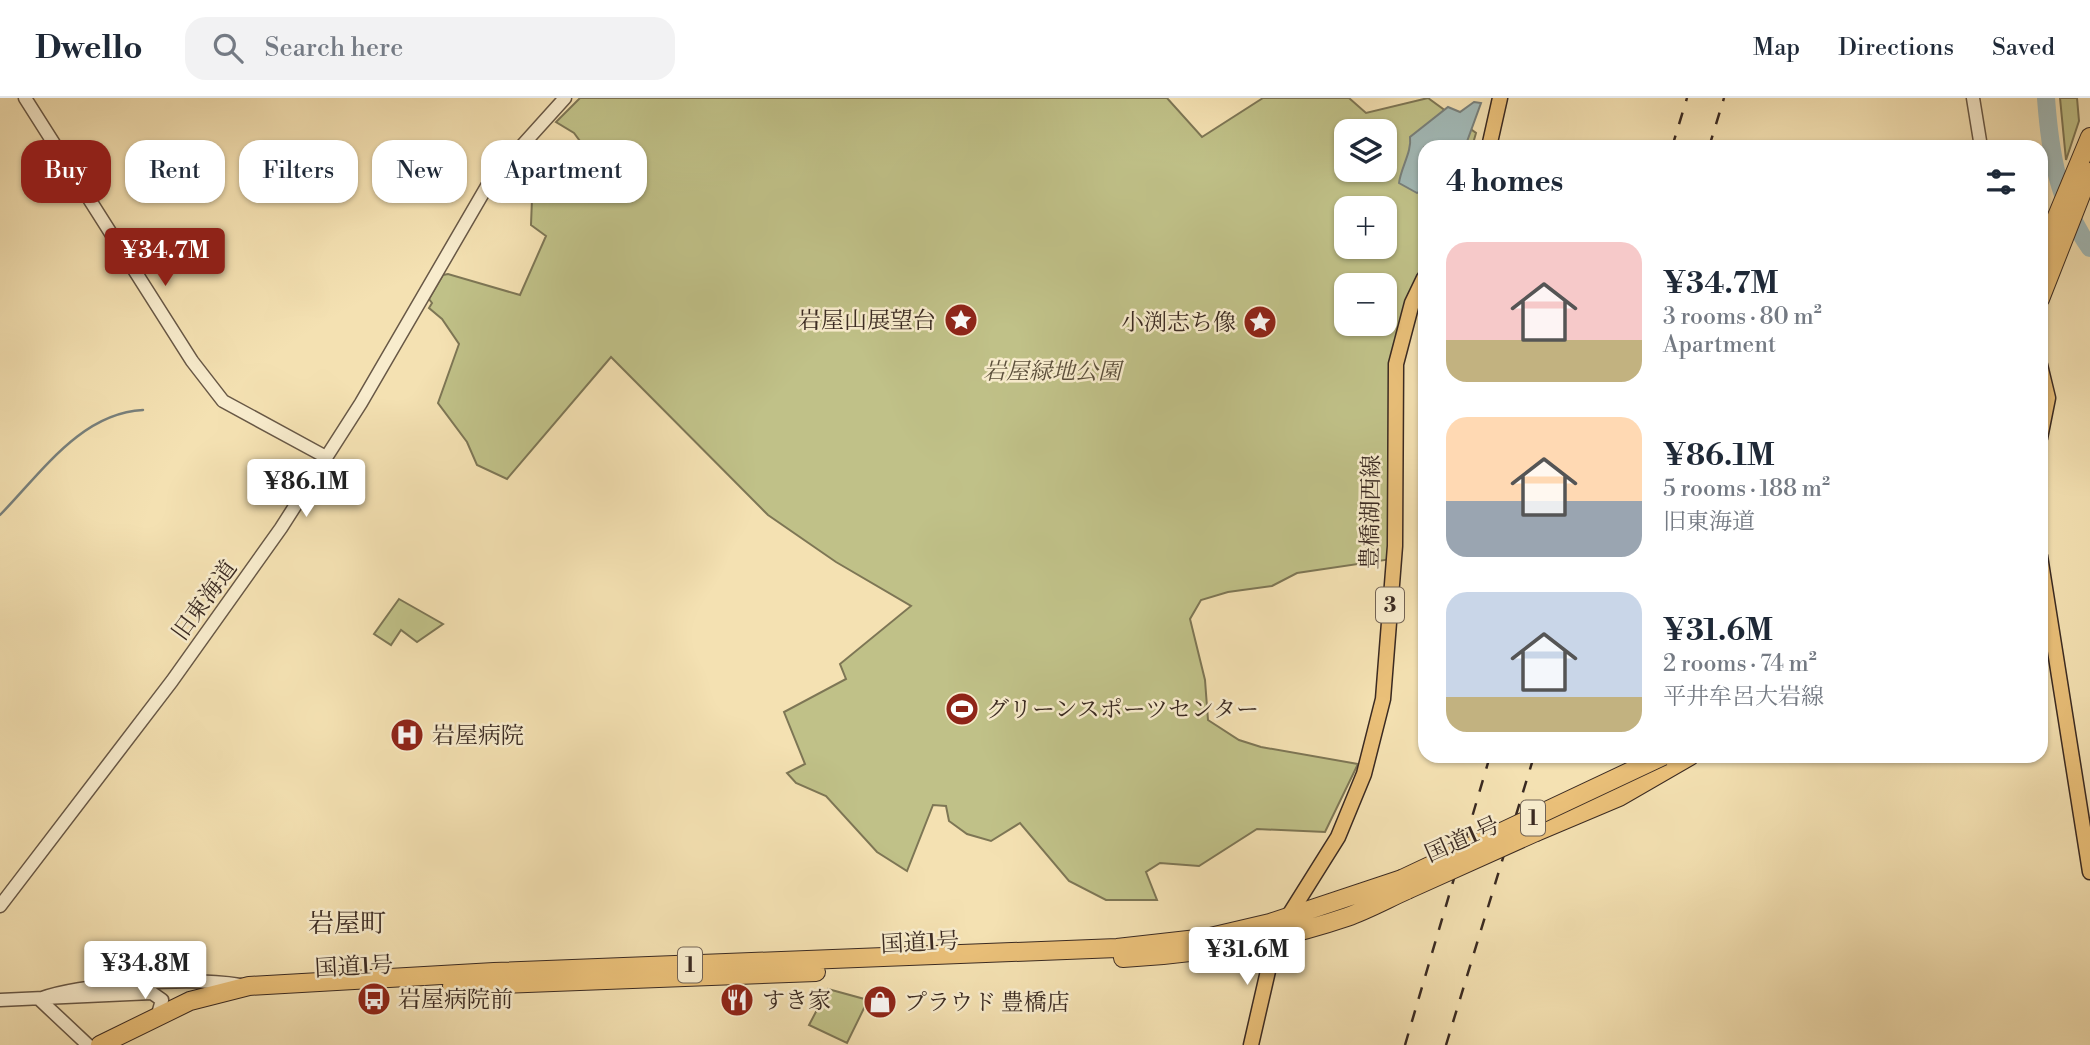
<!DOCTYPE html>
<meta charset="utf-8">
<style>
:root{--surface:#fff;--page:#f2f2f3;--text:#1f2937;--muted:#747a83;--line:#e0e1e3;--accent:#8f2418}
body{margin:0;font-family:"Libre Bodoni","Noto Serif JP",serif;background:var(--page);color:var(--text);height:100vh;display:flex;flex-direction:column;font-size:26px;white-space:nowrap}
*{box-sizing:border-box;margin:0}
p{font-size:23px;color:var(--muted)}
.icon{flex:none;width:38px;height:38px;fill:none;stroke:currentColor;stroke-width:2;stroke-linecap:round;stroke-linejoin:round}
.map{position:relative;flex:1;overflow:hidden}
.panel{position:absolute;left:1418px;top:42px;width:630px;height:623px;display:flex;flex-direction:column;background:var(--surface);border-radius:21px;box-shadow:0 2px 5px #0004}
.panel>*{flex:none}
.top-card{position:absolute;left:21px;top:42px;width:665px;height:63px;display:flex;gap:14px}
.tools{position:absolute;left:1334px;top:21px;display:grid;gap:14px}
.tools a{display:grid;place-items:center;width:63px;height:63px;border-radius:14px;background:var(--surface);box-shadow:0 2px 5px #0004;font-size:35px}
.price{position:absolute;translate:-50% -60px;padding:0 16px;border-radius:7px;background:#fff;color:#222;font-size:23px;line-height:46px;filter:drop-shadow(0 2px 4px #0008)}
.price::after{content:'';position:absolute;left:50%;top:42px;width:21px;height:16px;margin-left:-10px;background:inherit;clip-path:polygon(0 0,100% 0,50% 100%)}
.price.selected{background:var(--accent);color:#fff}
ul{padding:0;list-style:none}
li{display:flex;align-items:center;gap:21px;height:175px;padding:0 28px}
li span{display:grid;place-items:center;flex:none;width:196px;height:140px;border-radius:21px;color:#555}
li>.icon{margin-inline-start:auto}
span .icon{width:84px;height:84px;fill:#fffc;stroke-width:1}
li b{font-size:30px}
h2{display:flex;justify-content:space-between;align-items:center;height:84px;padding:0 28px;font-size:30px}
.tag{padding:0 24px;border-radius:21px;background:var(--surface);box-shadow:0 2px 5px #0004;font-size:24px;line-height:63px}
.tag.selected{background:var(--accent);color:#fff}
header{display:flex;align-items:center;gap:42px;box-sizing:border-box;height:98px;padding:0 35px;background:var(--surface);border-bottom:2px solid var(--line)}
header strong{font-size:33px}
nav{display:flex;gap:38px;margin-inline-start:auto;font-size:24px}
.search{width:490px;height:63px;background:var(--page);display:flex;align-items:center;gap:18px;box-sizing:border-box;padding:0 24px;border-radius:21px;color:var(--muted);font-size:26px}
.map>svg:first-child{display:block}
</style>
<header>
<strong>Dwello</strong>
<div class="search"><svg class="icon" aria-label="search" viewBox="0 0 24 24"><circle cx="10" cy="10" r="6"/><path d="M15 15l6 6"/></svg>Search here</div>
<nav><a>Map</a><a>Directions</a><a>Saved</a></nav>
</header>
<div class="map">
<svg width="2090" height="947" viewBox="0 0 2090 947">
<rect width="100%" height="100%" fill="#f4e1b2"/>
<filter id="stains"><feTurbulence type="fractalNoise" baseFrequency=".00286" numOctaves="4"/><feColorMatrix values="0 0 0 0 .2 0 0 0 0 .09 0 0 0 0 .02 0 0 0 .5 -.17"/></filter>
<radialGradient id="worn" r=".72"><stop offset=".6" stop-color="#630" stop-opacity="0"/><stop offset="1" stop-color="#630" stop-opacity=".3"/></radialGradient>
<path fill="#c0c188" stroke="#7d7655" stroke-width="2" fill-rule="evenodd" d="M580,0H1167L1202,39L1263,0H1349L1366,15L1428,0L1476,35L1472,49H1424V180L1396,266L1392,461L1297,475L1272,488L1228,494L1201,502L1190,521L1205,582L1208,622L1239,642L1261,649L1358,666L1325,734L1257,731L1199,768L1160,765L1146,774L1157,802H1106L1069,783L1020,725L991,743L967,736L949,723L946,708L933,707L907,773L877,754L826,698L796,685L787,675L805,666L784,614L846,581L840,566L911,508L836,464L768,417L611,259L507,381L477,367L467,344L438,305L459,246L442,221L429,210L432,205L429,201L443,177L448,176L520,197L546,138L531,127L532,101L567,91L585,50L574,35L556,24ZM1346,33H1384V72H1346ZM1346,110H1384V149H1346ZM1346,187H1384V226H1346Z
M2060,0H2077L2079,23L2066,62Z
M399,501L443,526L417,544L401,532L391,547L374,536Z
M828,891L868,902L847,945L809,927Z"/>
<path fill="#a2bab8" stroke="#78807c" stroke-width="2" d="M1474,4L1481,5L1465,49H1424V92L1417,95L1399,85C1401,69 1412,54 1410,39L1448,9L1460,14Z"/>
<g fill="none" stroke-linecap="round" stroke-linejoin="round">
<path stroke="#78807c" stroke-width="2.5" d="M0,417C41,375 81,315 143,312"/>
<path stroke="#a2bab8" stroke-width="18" d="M2046,0C2050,55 2058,105 2090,150"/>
<defs>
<path id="minor" d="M25,0L192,263L223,303L326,359
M1973,0L1981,49
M0,808L172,583L281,430L361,305L490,83L565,0
M39,901C82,885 193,879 240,887
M39,901L88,947
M0,902L152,895L162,902L158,916"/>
<path id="major" d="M1489,49L1500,0
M2040,267L2048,300L2040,340
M2040,458L2090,774
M1251,947L1276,838L1338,739L1364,676L1383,601L1395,448L1396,266L1412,205L1424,180"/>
<path id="highway" d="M2040,159L2090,39
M2040,201L2090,74
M1536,734L1619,699L1690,658
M1123,860C1198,856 1276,843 1347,819C1367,812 1387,801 1407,792
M452,888L816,874
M100,947L190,903L249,888L494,874L1117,850L1206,840L1270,825L1402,781"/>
</defs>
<use href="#minor" stroke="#685846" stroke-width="15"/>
<use href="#major" stroke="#3a2a22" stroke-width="17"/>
<use href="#highway" stroke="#3a2a22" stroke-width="20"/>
<use href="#minor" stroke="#f8eccd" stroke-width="12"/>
<use href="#major" stroke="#eac079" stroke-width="14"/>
<use href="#highway" stroke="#eac079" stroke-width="18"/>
<path stroke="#3a2a22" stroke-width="2.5" stroke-dasharray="12 12" stroke-linecap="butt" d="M1672,49L1687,0
M1709,49L1724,0
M1405,947L1490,658
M1446,947L1534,658"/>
<defs>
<path id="highway-bridge" d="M1402,781L1663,658
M1407,792L1536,734"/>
</defs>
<use href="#highway-bridge" stroke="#3a2a22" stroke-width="20" stroke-linecap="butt"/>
<use href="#highway-bridge" stroke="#eac079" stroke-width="18"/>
</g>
<defs>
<symbol id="sight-disc" viewBox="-11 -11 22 22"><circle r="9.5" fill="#8f2418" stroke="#f8eccd"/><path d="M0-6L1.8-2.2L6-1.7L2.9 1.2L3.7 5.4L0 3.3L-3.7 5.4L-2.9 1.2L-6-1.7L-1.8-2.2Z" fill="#fff"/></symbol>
<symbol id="stadium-disc" viewBox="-11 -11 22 22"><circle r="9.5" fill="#8f2418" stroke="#f8eccd"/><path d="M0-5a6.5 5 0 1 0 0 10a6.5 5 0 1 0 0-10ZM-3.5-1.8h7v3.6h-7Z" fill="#fff"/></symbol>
<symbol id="hospital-disc" viewBox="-11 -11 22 22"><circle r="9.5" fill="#8f2418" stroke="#f8eccd"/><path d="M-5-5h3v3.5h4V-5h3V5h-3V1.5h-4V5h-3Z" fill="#fff"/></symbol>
<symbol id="bus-disc" viewBox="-11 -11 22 22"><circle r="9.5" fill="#8f2418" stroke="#f8eccd"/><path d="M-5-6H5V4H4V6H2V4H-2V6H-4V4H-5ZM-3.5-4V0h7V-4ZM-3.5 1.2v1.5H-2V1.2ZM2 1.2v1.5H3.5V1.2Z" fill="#fff"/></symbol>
<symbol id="restaurant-disc" viewBox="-11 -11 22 22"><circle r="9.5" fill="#8f2418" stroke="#f8eccd"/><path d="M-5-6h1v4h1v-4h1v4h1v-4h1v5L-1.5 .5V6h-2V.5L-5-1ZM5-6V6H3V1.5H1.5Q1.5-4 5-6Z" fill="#fff"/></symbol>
<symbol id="shop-disc" viewBox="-11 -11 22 22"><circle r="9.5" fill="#8f2418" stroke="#f8eccd"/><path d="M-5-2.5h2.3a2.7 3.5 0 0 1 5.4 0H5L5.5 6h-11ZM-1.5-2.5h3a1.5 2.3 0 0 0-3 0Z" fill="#fff"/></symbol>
</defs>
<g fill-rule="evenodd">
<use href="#sight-disc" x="942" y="203" width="38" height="38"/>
<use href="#sight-disc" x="1241" y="205" width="38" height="38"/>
<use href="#stadium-disc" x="943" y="592" width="38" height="38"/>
<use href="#hospital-disc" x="388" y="618" width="38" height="38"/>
<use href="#bus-disc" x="355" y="882" width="38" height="38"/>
<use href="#restaurant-disc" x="718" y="883" width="38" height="38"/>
<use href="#shop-disc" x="861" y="885" width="38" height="38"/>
</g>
<g text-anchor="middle" stroke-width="5" stroke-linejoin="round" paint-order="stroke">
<g fill="#f8eccd" stroke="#736455" stroke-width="2">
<rect x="1376" y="489.5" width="28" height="35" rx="5"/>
<rect x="1521" y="702.5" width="24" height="35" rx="5"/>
<rect x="678" y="849.5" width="24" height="35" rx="5"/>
</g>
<g font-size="21" font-weight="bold" fill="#3a2a22">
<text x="1390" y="514">3</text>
<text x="1533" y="727">1</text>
<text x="690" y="874">1</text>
</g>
<g font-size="23" fill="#3a2a22" stroke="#f8eccd" text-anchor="start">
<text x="936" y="230" text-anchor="end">岩屋山展望台</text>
<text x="1236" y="232" text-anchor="end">小渕志ち像</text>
<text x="986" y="619">グリーンスポーツセンター</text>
<text x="432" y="645">岩屋病院</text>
<text x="398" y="909">岩屋病院前</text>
<text x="762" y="910">すき家</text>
<text x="904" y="912">プラウド 豊橋店</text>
</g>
<g font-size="23" font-style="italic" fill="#5c503c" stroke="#f8eccd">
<text x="1052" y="281">岩屋緑地公園</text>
</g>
<g font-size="23" fill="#3a2a22" stroke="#f8eccd">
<text transform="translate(1370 414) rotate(-89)" y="8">豊橋湖西線</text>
<text transform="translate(204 502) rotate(-54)" y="8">旧東海道</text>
<text transform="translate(1462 741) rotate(-24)" y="8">国道1号</text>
<text transform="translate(920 844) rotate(-3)" y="8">国道1号</text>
<text transform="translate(354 868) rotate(-3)" y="8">国道1号</text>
</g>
<g font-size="26" fill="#3a2a22" stroke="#f8eccd">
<text x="347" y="834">岩屋町</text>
</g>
</g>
<rect width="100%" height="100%" filter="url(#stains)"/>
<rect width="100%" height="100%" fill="url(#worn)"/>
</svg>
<div class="tools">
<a><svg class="icon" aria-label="layers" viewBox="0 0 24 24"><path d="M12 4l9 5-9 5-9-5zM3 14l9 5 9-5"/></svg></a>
<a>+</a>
<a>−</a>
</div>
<b class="price selected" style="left:165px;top:190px">¥34.7M</b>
<b class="price" style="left:306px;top:421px">¥86.1M</b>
<b class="price" style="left:1247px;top:889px">¥31.6M</b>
<b class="price" style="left:145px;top:903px">¥34.8M</b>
<div class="top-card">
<a class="tag selected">Buy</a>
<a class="tag">Rent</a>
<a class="tag">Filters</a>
<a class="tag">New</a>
<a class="tag">Apartment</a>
</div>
<section class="panel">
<h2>4 homes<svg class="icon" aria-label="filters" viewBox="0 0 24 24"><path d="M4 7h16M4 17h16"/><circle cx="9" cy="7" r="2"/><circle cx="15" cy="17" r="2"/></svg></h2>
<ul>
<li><span style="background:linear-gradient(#f6c9c9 70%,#c2b280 0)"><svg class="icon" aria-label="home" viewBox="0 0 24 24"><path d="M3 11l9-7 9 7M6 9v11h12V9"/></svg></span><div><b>¥34.7M</b><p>3 rooms · 80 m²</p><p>Apartment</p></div></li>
<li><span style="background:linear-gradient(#ffd9b3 60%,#9aa5b1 0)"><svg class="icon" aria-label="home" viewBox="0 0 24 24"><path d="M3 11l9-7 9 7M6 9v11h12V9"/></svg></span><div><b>¥86.1M</b><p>5 rooms · 188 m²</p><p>旧東海道</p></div></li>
<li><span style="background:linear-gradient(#c9d6e8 75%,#c2b280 0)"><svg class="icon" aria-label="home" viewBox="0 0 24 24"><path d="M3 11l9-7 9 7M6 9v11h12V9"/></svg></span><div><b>¥31.6M</b><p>2 rooms · 74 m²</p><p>平井牟呂大岩線</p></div></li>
</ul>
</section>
</div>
